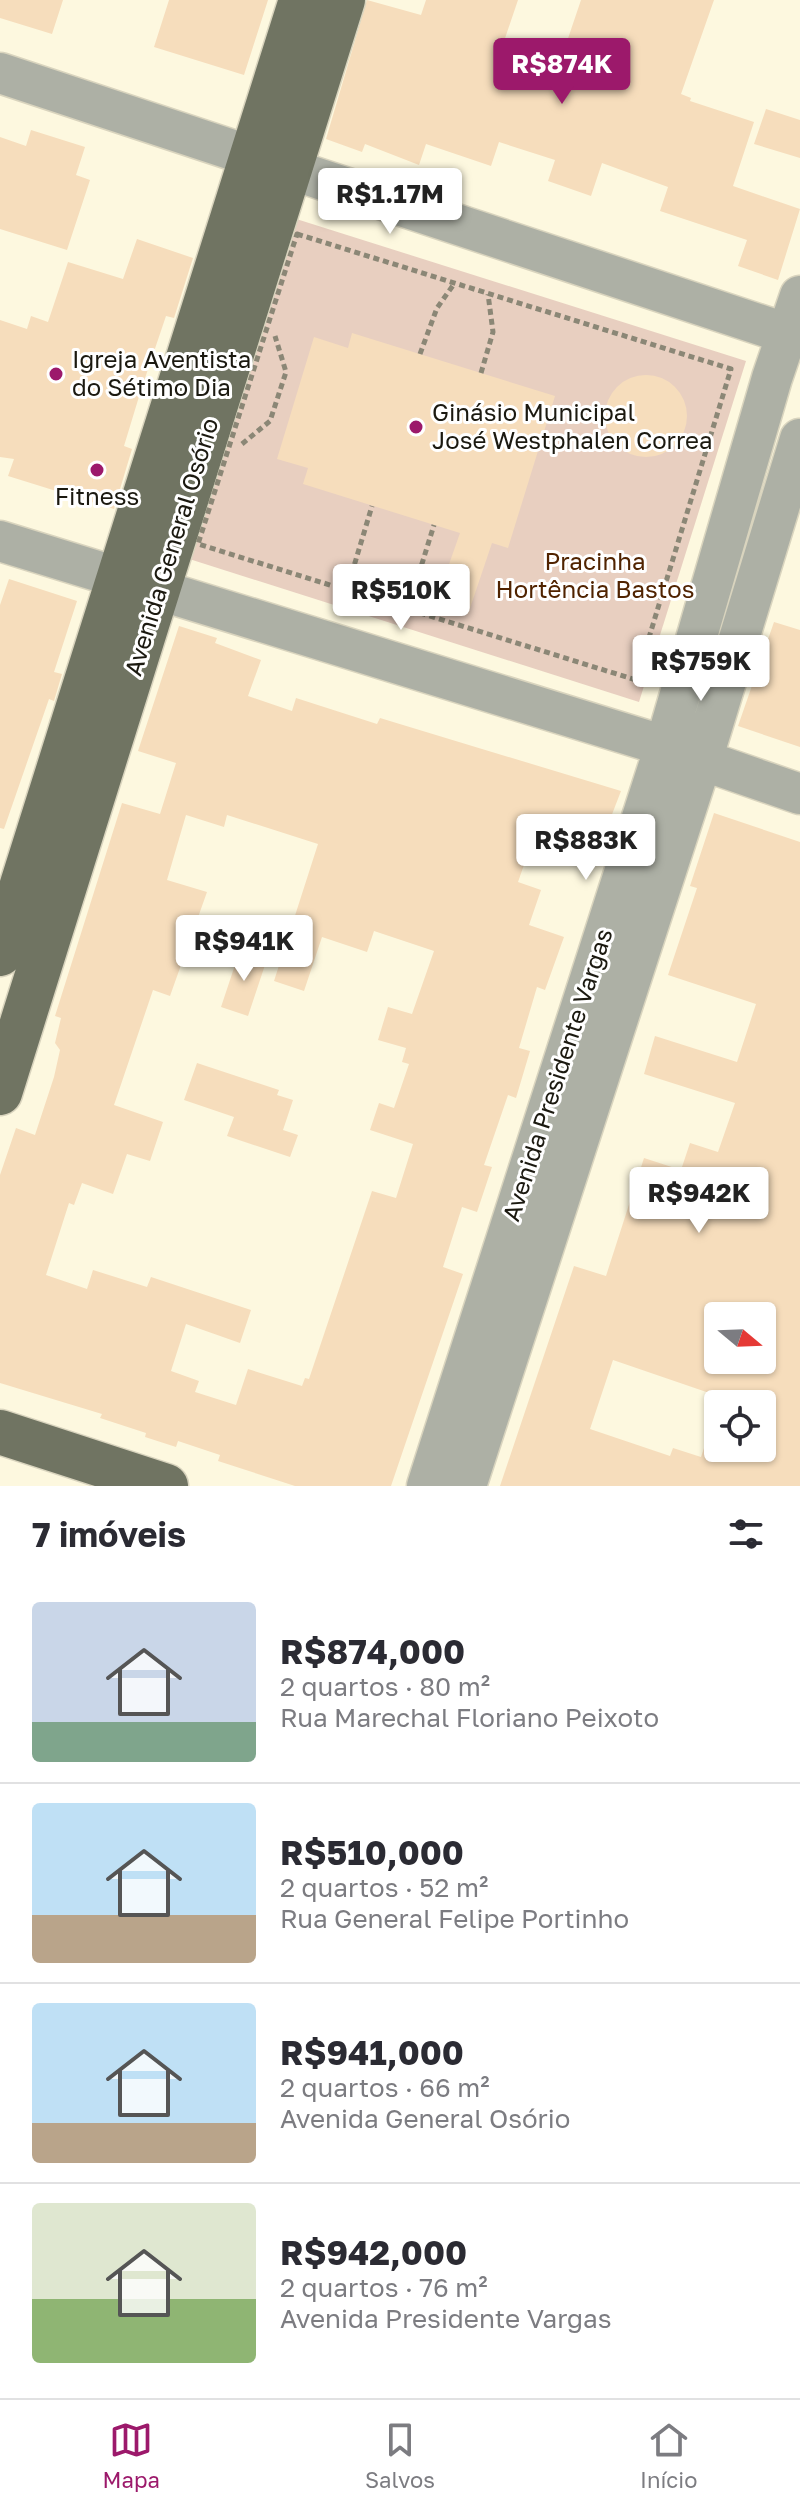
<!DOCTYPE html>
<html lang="pt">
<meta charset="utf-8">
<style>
:root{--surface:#fff;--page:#f7f7f7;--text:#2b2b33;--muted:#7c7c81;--line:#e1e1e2;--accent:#9c196b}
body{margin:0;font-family:"Golos Text",sans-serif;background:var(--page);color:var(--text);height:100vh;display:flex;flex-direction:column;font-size:30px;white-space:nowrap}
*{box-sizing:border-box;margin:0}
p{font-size:26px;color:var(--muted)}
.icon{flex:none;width:44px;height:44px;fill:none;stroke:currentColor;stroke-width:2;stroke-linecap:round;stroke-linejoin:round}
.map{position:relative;height:1486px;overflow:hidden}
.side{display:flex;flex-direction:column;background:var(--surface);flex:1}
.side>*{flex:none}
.needle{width:52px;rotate:109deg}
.tools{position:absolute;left:704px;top:1302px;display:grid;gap:16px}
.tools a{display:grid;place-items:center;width:72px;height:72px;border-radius:8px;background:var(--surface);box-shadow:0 2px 6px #0004;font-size:40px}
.price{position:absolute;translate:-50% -68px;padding:0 18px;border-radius:8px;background:#fff;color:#222;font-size:26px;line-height:52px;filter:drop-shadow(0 2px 4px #0008)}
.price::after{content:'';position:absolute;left:50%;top:48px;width:24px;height:18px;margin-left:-12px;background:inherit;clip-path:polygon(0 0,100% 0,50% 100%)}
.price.selected{background:var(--accent);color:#fff}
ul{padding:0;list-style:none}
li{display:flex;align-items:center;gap:24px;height:200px;padding:0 32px}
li+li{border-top:2px solid var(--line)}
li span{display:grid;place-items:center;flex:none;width:224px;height:160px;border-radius:8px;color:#555}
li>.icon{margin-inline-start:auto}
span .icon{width:96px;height:96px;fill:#fffc;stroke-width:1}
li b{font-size:34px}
h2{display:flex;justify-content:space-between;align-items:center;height:96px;padding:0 32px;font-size:34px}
.dock{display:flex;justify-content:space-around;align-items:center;height:112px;border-top:2px solid var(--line);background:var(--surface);font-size:22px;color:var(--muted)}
.dock a{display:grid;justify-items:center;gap:4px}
.dock .selected{color:var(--accent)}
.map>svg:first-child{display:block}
</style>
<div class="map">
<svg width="800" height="1486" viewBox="0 0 800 1486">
<rect width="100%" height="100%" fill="#fdf8df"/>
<path fill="#e8cfc0" d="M290,217L746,361L639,702L183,557Z"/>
<path fill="#f6ddbc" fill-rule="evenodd" d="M0,0H63L52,34L0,18Z
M169,0H268L244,75L154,47Z
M367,0L421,15L426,0H518L501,50L558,68L581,0H714L681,94L691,98L690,101L754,122L733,186L800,209L778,280L738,266L747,240L660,211L668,187L602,163L591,196L548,181L555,160L499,142L491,166L426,144L419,165L365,144L362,152L326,139Z
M766,109L800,120V158L754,144Z
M31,130L85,147L76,175L90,180L67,250L0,229V137L26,146Z
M137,239L193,258L174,318L166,316L141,390L124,446L132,449L114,509L8,476L14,459L0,457V320L27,329L31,316L48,322L68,262L123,279Z
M352,333L555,396L508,548L492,543L468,614L435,604L460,533L303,484L308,468L277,459L314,337L348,348Z
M605 416a41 41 0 1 1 82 0a41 41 0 1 1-82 0Z
M9,579L77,601L54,672L62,674L54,701L49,699L4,829L0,828V605Z
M774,622L800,630V747L738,726Z
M179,626L217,638L215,643L261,660L248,696L292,711L296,698L377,724L380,718L621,791L594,861L532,842L518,882L541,890L529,925L564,937L545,990L537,987L519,1048L530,1051L516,1098L508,1095L484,1165L492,1167L477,1212L462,1207L443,1267L463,1274L391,1486H295L218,1461L220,1455L178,1441L176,1447L145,1437L146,1433L100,1418L102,1414L0,1383V1175L16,1128L35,1135L54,1077L60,1050L55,1043L61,1018L55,1016L122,803L160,814L176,763L138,751ZM186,815L224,827L227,815L318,844L274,981L304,991L322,937L367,952L374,931L434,951L412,1014L388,1007L378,1040L406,1048L402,1062L409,1064L394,1108L379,1103L370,1130L413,1144L396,1198L372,1191L309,1379L305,1378L302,1386L248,1369L236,1405L195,1392L199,1381L171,1371L186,1324L240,1343L251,1310L151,1277L147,1287L93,1270L87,1289L46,1275L69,1203L74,1205L82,1183L113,1194L127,1154L150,1161L163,1122L114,1105L153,990L170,996L207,892L167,880Z
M714,813L800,842V1486H500L574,1266L606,1276L644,1158L681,1170L690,1143L718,1152L735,1103L644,1074L655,1036L737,1062L756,1004L668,975L697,888L690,886ZM718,1316H762V1360H718ZM613,1360L721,1397L719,1404H762V1448H704L701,1457L673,1448L670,1456L590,1429Z
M240,950L267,959L248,1016L221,1007Z
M197,1063L279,1090L277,1095L293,1100L283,1130L298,1135L290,1157L227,1136L234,1117L184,1100Z"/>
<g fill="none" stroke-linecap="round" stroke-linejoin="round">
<defs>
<path id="minor" d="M0,73L800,338
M0,541L665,746
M702,760L800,794
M427,1486L665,746L772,378L800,296
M466,1486L702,760L800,439"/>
<path id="major" d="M0,954L301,0
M0,1093L343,0
M0,1432L166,1486"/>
</defs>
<use href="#minor" stroke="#d9d4be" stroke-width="43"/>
<use href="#major" stroke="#d9d4be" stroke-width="47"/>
<path stroke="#8b8776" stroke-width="5" stroke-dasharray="6 4" stroke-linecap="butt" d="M297,234L731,369L636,680L198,544Z
M420,354L437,308L454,284
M481,373L493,332L488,294
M242,444L270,421L286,372L275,336
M356,594L354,566L372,506
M397,607L415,586L434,525"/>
<use href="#minor" stroke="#adb0a5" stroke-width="40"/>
<use href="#major" stroke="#707462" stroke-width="44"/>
</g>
<g fill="#9c196b" stroke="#fff" stroke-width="3">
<circle cx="56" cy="374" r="8"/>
<circle cx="416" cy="427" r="8"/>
<circle cx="97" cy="470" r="8"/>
</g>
<g text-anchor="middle" stroke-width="6" stroke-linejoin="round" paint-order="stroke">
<g font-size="24" fill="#1b1910" stroke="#fff" text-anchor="start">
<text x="72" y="368">Igreja Aventista<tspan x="72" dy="28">do Sétimo Dia</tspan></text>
<text x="432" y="421">Ginásio Municipal<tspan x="432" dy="28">José Westphalen Correa</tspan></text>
<text x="97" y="505" text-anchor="middle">Fitness</text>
</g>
<g font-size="24" fill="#1b1910" stroke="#fff">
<text transform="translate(172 547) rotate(-73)" y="8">Avenida General Osório</text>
<text transform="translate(558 1075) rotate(-72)" y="8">Avenida Presidente Vargas</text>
</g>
<g font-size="24" fill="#502300" stroke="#fff">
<text x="595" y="570">Pracinha<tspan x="595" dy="28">Hortência Bastos</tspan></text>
</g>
</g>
</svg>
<div class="tools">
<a><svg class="needle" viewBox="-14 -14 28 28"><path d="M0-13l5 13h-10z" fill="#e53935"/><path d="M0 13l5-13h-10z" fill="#7c7c81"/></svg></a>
<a><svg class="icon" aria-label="locate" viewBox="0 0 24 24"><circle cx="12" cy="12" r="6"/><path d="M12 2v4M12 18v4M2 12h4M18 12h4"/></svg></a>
</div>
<b class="price selected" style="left:562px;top:106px">R$874K</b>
<b class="price" style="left:390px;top:236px">R$1.17M</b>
<b class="price" style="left:401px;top:632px">R$510K</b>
<b class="price" style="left:701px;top:703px">R$759K</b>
<b class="price" style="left:586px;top:882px">R$883K</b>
<b class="price" style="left:244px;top:983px">R$941K</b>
<b class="price" style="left:699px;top:1235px">R$942K</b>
</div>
<section class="side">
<h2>7 imóveis<svg class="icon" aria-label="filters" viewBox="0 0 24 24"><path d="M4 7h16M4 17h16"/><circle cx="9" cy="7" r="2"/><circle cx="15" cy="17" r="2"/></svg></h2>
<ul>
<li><span style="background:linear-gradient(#c9d6e8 75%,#7fa58c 0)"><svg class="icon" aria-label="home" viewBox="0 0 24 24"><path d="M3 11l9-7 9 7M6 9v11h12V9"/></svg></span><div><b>R$874,000</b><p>2 quartos · 80 m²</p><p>Rua Marechal Floriano Peixoto</p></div></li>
<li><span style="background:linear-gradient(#bfe0f5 70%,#b9a48a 0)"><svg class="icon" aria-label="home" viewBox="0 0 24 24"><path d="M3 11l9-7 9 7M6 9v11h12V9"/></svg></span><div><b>R$510,000</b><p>2 quartos · 52 m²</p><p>Rua General Felipe Portinho</p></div></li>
<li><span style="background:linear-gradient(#bfe0f5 75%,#b9a48a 0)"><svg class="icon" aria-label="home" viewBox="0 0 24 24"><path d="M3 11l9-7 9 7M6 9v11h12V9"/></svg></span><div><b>R$941,000</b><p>2 quartos · 66 m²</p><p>Avenida General Osório</p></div></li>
<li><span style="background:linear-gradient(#dfe7d0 60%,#8fb573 0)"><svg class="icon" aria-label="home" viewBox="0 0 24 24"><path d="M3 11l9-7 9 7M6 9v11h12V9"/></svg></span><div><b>R$942,000</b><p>2 quartos · 76 m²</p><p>Avenida Presidente Vargas</p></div></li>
</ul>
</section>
<nav class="dock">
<a class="selected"><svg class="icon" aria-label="map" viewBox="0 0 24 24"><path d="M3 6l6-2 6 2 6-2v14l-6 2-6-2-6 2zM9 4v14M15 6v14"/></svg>Mapa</a>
<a><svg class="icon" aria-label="saved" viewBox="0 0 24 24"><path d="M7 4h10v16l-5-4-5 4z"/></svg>Salvos</a>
<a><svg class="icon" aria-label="home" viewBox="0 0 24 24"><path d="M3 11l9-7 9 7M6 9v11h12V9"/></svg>Início</a>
</nav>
